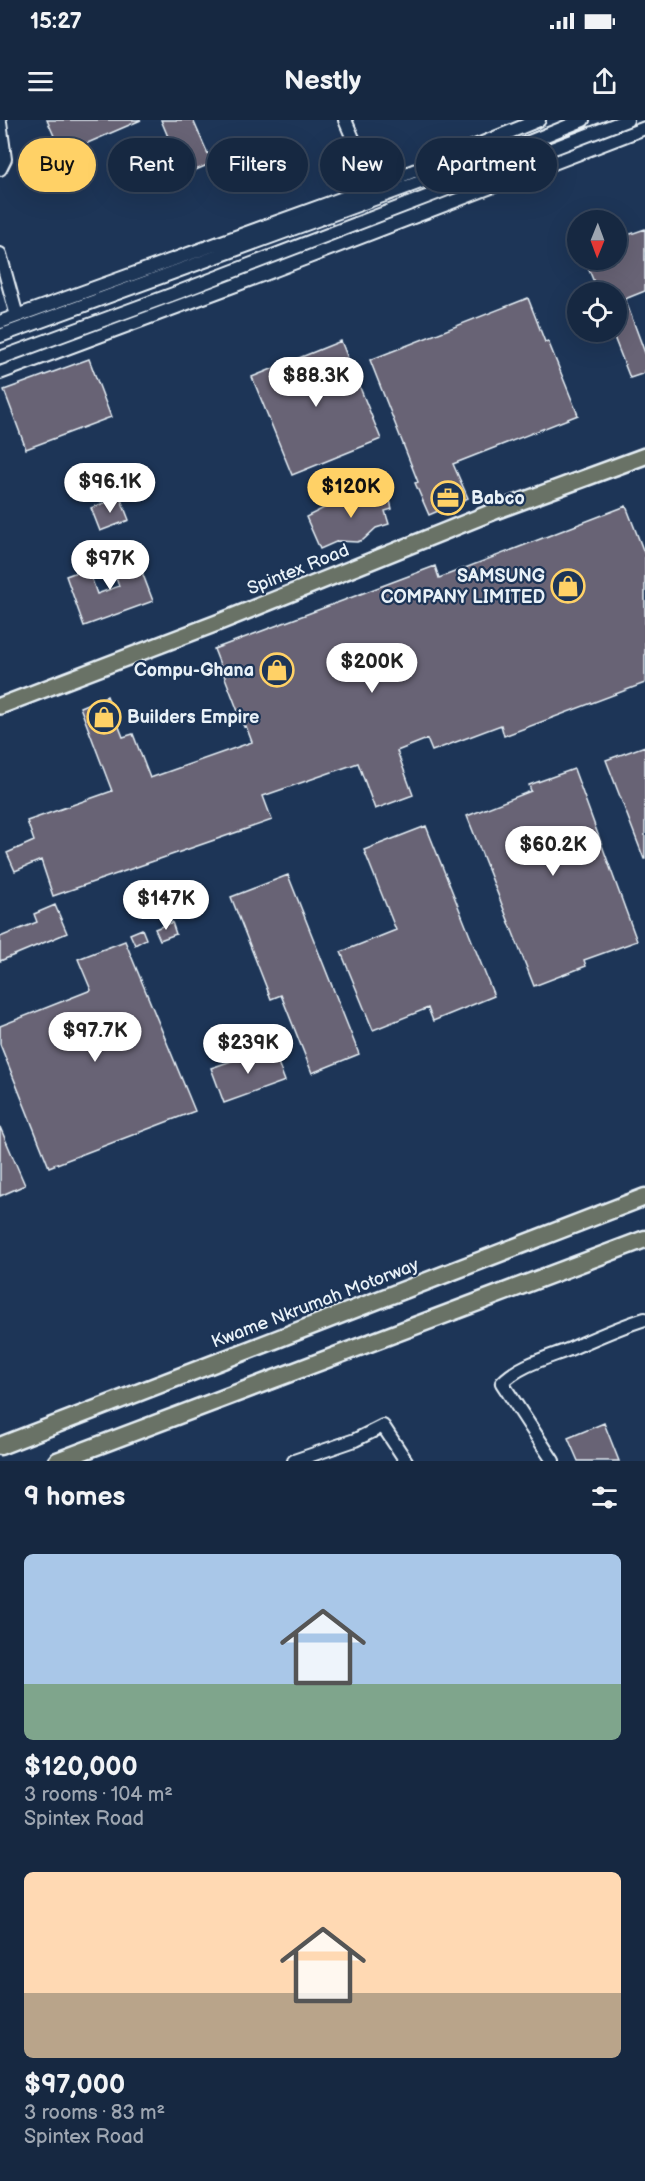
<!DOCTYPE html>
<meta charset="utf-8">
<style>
:root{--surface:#162841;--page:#1f3048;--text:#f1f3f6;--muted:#9ea6b1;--line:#35445a;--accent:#ffd166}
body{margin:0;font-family:"Balsamiq Sans",sans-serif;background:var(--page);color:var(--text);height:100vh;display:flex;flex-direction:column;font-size:22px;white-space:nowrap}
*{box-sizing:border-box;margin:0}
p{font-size:20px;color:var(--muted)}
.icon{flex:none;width:33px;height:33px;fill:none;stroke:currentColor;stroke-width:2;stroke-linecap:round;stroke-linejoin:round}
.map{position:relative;height:1341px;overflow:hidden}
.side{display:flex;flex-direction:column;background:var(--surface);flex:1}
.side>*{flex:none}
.hud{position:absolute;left:18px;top:18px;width:609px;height:54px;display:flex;gap:12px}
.needle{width:39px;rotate:181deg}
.buttons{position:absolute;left:567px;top:90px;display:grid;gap:12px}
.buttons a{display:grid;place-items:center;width:60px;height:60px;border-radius:50%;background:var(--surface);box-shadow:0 6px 24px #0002,0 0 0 2px var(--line);font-size:30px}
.price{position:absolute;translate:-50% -51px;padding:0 14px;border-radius:21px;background:#fff;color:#222;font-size:20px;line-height:39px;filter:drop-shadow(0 2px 3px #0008)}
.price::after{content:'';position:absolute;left:50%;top:36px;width:18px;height:14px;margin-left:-9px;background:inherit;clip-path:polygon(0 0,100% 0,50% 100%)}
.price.selected{background:var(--accent);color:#111}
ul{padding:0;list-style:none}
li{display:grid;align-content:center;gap:12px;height:318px;padding:0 24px}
li span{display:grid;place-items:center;height:186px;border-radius:9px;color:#555}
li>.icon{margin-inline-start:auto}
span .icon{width:108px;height:108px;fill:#fffc;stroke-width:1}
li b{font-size:26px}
h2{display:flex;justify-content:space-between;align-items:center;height:72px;padding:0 24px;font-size:26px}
.pill{padding:0 21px;border-radius:27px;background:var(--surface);box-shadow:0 6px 24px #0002,0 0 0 2px var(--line);font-size:21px;line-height:54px}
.pill.selected{background:var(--accent);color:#111}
.status{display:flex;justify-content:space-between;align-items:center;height:42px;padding:0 30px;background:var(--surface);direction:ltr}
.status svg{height:16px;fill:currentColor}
header{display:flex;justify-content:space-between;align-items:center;height:78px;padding:0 24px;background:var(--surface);font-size:27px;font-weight:800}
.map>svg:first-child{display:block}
</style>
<div class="status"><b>15:27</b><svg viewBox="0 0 49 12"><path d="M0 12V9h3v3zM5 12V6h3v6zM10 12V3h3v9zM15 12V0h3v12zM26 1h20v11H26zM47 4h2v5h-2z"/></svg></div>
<header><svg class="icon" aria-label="menu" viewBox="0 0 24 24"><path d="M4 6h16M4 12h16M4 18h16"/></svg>Nestly<svg class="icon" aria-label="share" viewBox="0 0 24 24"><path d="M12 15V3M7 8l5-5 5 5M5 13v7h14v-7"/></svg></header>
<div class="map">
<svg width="645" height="1341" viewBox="0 0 645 1341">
<rect width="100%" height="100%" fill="#1d3557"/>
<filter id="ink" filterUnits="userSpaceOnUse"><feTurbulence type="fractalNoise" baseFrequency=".0167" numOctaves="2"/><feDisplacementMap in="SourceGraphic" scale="12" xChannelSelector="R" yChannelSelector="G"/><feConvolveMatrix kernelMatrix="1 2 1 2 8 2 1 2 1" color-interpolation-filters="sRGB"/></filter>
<g filter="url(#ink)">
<path fill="#686475" stroke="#e8f1f8" stroke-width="1.5" d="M47,0H141L62,34Z
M161,0H193L212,43L184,55Z
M645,109V171L625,179L645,233V253L630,258L612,212H616V172H598L585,140H616V119Z
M528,178L545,222L548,221L578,295L453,344L468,378L429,395L415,363L418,362L370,240Z
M341,221L381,319L292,355L252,257Z
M89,239L111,297L26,329L4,270Z
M387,367L392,389L385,391L389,404L376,408L363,420L357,422L338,421L320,429L306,397L330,385Z
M120,377L129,400L100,411L91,388Z
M626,386L645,435V563L504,616L501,605L432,631L427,619L397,631L413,675L375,689L358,643L263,676L272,700L53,776L41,740L15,751L7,733L34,721L27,701L112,671L80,587L107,576L123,617L133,614L150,658L252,622L246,606L244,607L214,529L435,446L439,458Z
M134,431L153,481L84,506L66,456L88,448L97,474L119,466L109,440Z
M645,626V739H644L606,640Z
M574,649L637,821L584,840L586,846L534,866L467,696L531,671L529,665Z
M426,706L494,876L433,901L428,888L373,910L341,832L396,810L364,730Z
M288,755L359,934L312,953L281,875L271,879L231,777Z
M55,785L67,813L0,841V817L37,802L34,794Z
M172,802L176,814L160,820L155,809Z
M142,809L146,819L135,825L130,814Z
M125,821L195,991L49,1047L0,924V906L91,870L78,839Z
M272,927L285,961L224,983L211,948Z
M0,1007L25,1065L0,1076Z
M604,1303L619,1341H578L568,1318Z"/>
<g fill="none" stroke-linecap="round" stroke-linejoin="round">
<defs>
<path id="minor" d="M345,0L374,67
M0,2L5,39L0,49
M0,134L17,196
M0,202L374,67L539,0
M0,216L524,24L583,0
M0,238L179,172L627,0
M0,253L236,165L645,8
M294,1341L355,1320L383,1306L406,1341
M553,1341L502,1263C519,1245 547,1238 570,1229C595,1218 619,1207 645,1199"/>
<path id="major" d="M0,586L217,503L495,391L645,336"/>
<path id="highway" d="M0,1326L645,1077
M57,1341L645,1119"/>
</defs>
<use href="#minor" stroke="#e8f1f8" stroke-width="16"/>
<use href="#major" stroke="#e8f1f8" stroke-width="20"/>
<use href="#highway" stroke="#e8f1f8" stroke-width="21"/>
<use href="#minor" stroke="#1d3557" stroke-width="12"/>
<use href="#major" stroke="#697266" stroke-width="15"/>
<use href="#highway" stroke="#697266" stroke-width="16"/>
</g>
</g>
<defs>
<symbol id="office-ring" viewBox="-11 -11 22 22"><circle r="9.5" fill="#1d3557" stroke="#ffd166" stroke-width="1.5"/><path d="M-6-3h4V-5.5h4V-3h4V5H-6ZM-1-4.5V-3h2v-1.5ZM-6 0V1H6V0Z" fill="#ffd166"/></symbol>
<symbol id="shop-ring" viewBox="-11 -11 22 22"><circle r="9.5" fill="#1d3557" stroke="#ffd166" stroke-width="1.5"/><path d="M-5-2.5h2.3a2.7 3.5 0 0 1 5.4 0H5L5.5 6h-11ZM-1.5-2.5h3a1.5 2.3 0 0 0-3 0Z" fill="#ffd166"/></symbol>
</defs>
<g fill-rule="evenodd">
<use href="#office-ring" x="429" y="359" width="38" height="38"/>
<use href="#shop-ring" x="549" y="447" width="38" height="38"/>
<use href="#shop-ring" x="258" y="531" width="38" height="38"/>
<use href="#shop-ring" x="85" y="578" width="38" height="38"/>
</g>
<g text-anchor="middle" stroke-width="4.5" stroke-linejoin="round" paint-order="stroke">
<g font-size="18" font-weight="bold" fill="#e8f1f8" stroke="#1d3557" text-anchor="start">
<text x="471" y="384">Babco</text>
<text x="545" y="462" text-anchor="end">SAMSUNG<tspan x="545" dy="21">COMPANY LIMITED</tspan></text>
<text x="254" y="556" text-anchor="end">Compu-Ghana</text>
<text x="127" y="603">Builders Empire</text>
</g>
<g font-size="18" fill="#e8f1f8" stroke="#1d3557">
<text transform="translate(298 449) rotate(-22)" y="6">Spintex Road</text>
<text transform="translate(315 1183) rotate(-21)" y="6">Kwame Nkrumah Motorway</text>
</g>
</g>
</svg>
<div class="buttons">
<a><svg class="needle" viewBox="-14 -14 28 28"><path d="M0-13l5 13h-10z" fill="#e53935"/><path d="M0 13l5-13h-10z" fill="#9ea6b1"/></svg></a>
<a><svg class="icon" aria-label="locate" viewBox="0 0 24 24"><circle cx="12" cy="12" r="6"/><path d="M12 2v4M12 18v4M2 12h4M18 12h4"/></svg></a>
</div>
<b class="price" style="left:316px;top:288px">$88.3K</b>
<b class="price" style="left:110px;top:394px">$96.1K</b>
<b class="price selected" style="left:351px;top:399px">$120K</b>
<b class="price" style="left:110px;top:471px">$97K</b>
<b class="price" style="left:372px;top:574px">$200K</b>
<b class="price" style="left:553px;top:757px">$60.2K</b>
<b class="price" style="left:166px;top:811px">$147K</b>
<b class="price" style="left:95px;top:943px">$97.7K</b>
<b class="price" style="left:248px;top:955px">$239K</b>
<div class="hud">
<a class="pill selected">Buy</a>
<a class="pill">Rent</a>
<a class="pill">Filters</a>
<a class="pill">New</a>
<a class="pill">Apartment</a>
</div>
</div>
<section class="side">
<h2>9 homes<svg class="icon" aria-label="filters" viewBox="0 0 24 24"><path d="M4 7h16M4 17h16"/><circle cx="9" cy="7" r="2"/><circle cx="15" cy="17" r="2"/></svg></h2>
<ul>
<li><span style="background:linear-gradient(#a9c7e8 70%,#7fa58c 0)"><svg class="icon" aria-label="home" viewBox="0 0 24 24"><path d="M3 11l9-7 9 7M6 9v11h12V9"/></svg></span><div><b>$120,000</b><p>3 rooms · 104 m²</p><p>Spintex Road</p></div></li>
<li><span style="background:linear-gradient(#ffd9b3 65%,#b9a48a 0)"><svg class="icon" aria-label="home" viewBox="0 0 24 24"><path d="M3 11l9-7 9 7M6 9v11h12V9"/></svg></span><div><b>$97,000</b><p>3 rooms · 83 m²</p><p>Spintex Road</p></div></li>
</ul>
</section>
